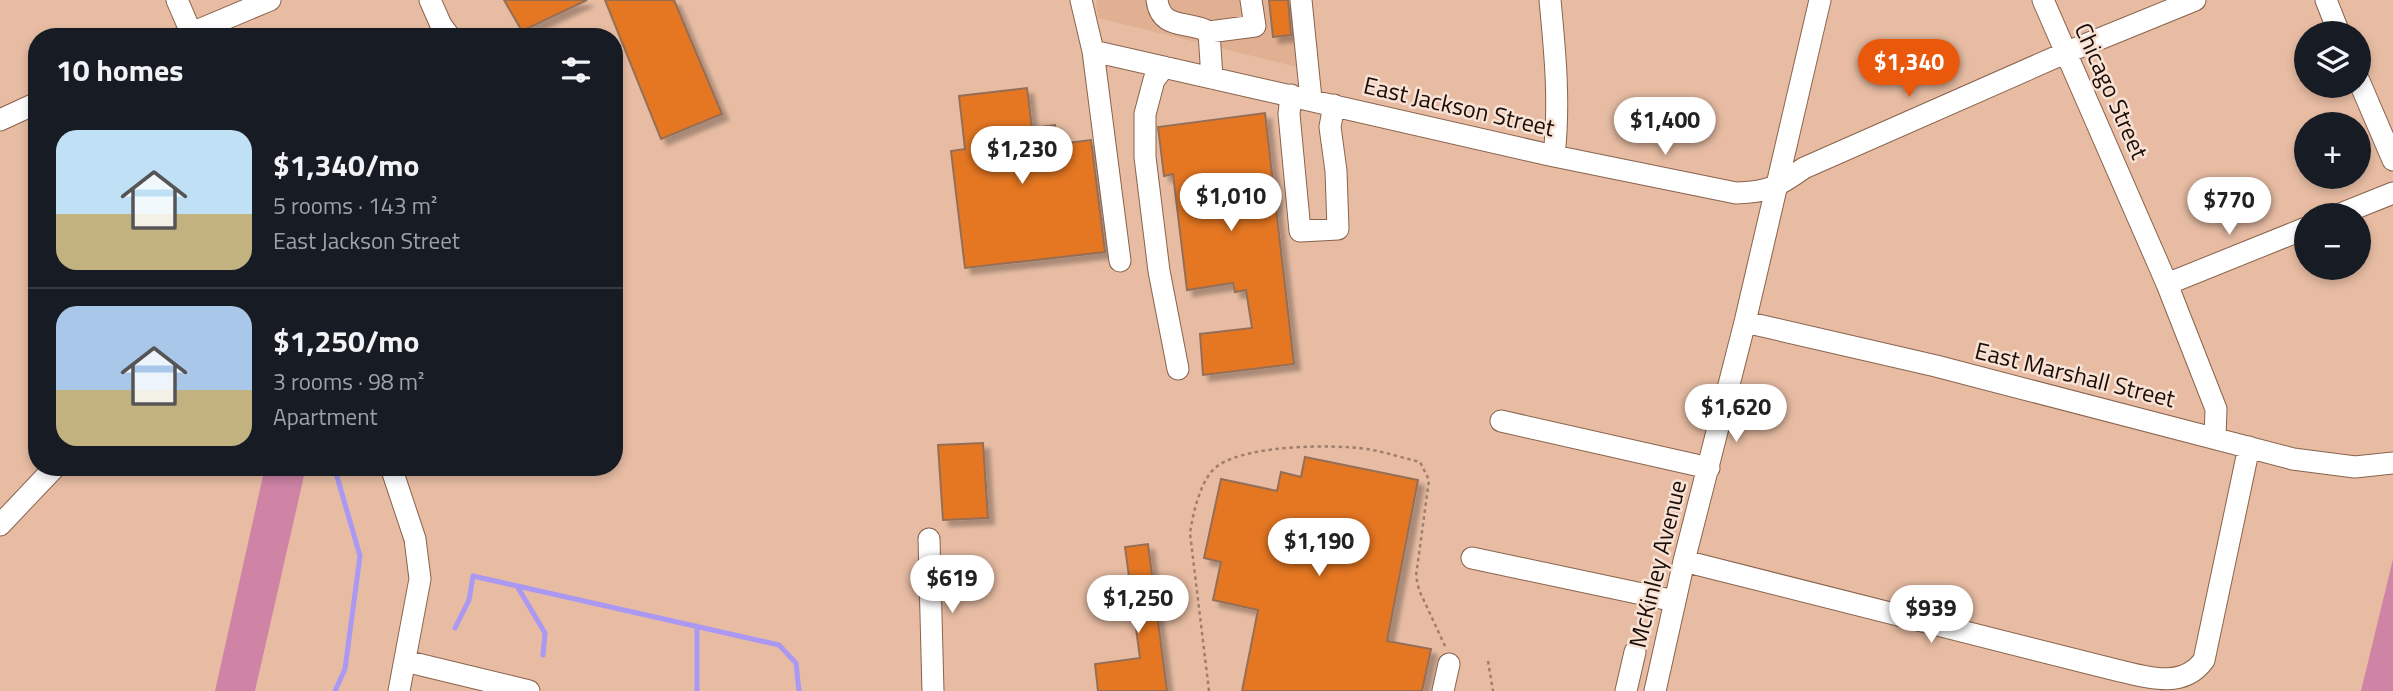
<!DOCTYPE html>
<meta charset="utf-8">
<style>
:root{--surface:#171b24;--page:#242831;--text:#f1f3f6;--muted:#9ea1a6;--line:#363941;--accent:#ea580c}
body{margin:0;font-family:"Titillium Web",sans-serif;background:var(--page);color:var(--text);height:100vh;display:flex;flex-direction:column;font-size:26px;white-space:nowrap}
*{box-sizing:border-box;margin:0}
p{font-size:23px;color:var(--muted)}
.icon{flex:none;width:38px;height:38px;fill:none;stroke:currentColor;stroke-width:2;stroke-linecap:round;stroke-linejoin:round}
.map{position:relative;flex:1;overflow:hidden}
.sheet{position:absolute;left:28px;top:28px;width:595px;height:448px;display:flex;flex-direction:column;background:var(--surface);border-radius:28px;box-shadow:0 4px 10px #0003}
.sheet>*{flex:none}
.buttons{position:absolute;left:2294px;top:21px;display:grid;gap:14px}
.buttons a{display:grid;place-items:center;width:77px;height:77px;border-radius:50%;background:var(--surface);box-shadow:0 4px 10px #0003;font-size:35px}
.price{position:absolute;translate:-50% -60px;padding:0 16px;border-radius:24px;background:#fff;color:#222;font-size:23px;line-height:46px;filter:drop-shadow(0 2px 4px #0008)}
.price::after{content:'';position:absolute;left:50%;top:42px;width:21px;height:16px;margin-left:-10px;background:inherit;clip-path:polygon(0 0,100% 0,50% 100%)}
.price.selected{background:var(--accent);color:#fff}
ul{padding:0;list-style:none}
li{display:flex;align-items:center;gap:21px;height:175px;padding:0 28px}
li+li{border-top:2px solid var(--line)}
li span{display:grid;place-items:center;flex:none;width:196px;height:140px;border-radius:21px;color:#555}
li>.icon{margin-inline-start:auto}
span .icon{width:84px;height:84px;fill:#fffc;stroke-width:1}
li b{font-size:30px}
h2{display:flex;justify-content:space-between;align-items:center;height:84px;padding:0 28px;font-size:30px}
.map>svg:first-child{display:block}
</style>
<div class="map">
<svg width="2393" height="691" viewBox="0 0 2393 691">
<defs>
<filter id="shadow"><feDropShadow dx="6" dy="6" stdDeviation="2" flood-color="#0004"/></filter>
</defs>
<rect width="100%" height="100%" fill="#e7bca3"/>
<path fill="#e1b093" d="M1096,0H1294L1301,68L1098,18Z"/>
<path fill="#cf84a5" d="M265,467H306L255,691H215Z
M2393,559V691H2361Z"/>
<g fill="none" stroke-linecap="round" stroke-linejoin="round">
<path stroke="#aa98f3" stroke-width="5" d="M517,586L545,633L543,655
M455,628L469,600L473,576L779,645L796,663L799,691
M335,691L345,669L360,556L336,473
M697,691V626"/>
</g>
<path fill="#e57723" stroke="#956e57" stroke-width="2" filter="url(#shadow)" d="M504,0H587L522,31Z
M605,0H674L722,114L661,139Z
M1269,0H1288L1291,35L1273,37Z
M1027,88L1032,128L1055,125L1058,144L1091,140L1105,252L965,268L951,151L965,149L959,96Z
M1265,113L1294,364L1203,375L1200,334L1252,328L1246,290L1235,292L1233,283L1187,290L1173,174L1164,176L1158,127Z
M983,443L988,518L943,520L938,445Z
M1305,457L1418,480L1387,641L1431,649L1422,691H1242L1258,610L1213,600L1221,562L1204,558L1221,479L1277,491L1281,472L1301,477Z
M1148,544L1167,691H1098L1095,664L1140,658L1125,547Z"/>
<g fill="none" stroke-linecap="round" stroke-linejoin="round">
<defs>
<path id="minor" d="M177,0L193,37
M430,0L441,25L450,37
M1081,0L1093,51L1120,261
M1157,0C1161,31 1188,20 1209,32L1212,78
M1301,0L1311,99
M1550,0C1555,52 1560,103 1554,156
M2043,0L2167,284L2216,409L2215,437
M2326,0L2339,33
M1209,32L1255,26L1251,0
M182,37L270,0
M1093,51L1554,156L1736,193C1769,192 1777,187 1804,168L2065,53L2195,0
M1164,67L1154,80L1145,114V157L1159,271L1178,369
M2359,81L2393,160
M1291,95L1289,114L1300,231L1338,229L1336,171L1330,127L1334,105
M0,120L37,103
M2338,215L2393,193
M2167,284L2306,228
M1745,322L1936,366L2293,459L2355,467L2393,463
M1501,421L1709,468
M391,467L415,539L420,579L399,691
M0,525L55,467
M929,539L933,691
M1472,558L1675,601
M1684,561L2112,669C2143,676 2182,691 2204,660L2249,447
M405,661L529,691
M1443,691L1449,664
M1626,691L1635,652
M1655,691L1684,561L1745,322L1820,0"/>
</defs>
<use href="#minor" stroke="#89634c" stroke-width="23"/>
<path stroke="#9f7f6c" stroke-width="2.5" stroke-dasharray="3.5 3.5" stroke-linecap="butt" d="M1488,661L1493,691
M1209,691L1190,533C1193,513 1201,476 1219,465C1249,445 1331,444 1367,449C1385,452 1403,458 1420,462L1429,480L1416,576L1419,590L1445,646"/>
<use href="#minor" stroke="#fff" stroke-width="21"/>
</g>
<g text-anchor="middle" stroke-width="5" stroke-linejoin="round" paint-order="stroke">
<g font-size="24" fill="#1b0d05" stroke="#f8e2d5">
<text transform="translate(2111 91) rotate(66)" y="8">Chicago Street</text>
<text transform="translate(1459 107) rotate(13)" y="8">East Jackson Street</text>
<text transform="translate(2075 375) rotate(14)" y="8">East Marshall Street</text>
<text transform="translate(1658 564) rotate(-76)" y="8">McKinley Avenue</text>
</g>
</g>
</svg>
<div class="buttons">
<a><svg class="icon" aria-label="layers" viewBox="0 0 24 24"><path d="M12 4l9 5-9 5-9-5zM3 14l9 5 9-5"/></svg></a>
<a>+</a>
<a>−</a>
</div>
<b class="price selected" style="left:1909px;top:99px">$1,340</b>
<b class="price" style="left:1665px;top:157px">$1,400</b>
<b class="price" style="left:1022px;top:186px">$1,230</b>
<b class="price" style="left:1231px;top:233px">$1,010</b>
<b class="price" style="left:2229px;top:237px">$770</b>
<b class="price" style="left:1736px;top:444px">$1,620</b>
<b class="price" style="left:1319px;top:578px">$1,190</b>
<b class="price" style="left:952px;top:615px">$619</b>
<b class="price" style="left:1138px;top:635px">$1,250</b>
<b class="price" style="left:1931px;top:645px">$939</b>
<section class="sheet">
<h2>10 homes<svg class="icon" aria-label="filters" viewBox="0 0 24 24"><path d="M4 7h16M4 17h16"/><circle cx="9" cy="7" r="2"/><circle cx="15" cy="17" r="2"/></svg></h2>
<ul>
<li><span style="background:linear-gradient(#bfe0f5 60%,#c2b280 0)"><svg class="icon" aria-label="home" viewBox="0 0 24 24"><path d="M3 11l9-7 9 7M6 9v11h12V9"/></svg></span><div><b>$1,340/mo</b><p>5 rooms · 143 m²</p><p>East Jackson Street</p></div></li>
<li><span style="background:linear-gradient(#a9c7e8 60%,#c2b280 0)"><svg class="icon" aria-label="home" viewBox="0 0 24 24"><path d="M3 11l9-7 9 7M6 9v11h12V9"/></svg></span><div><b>$1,250/mo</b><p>3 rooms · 98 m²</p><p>Apartment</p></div></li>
</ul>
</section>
</div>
